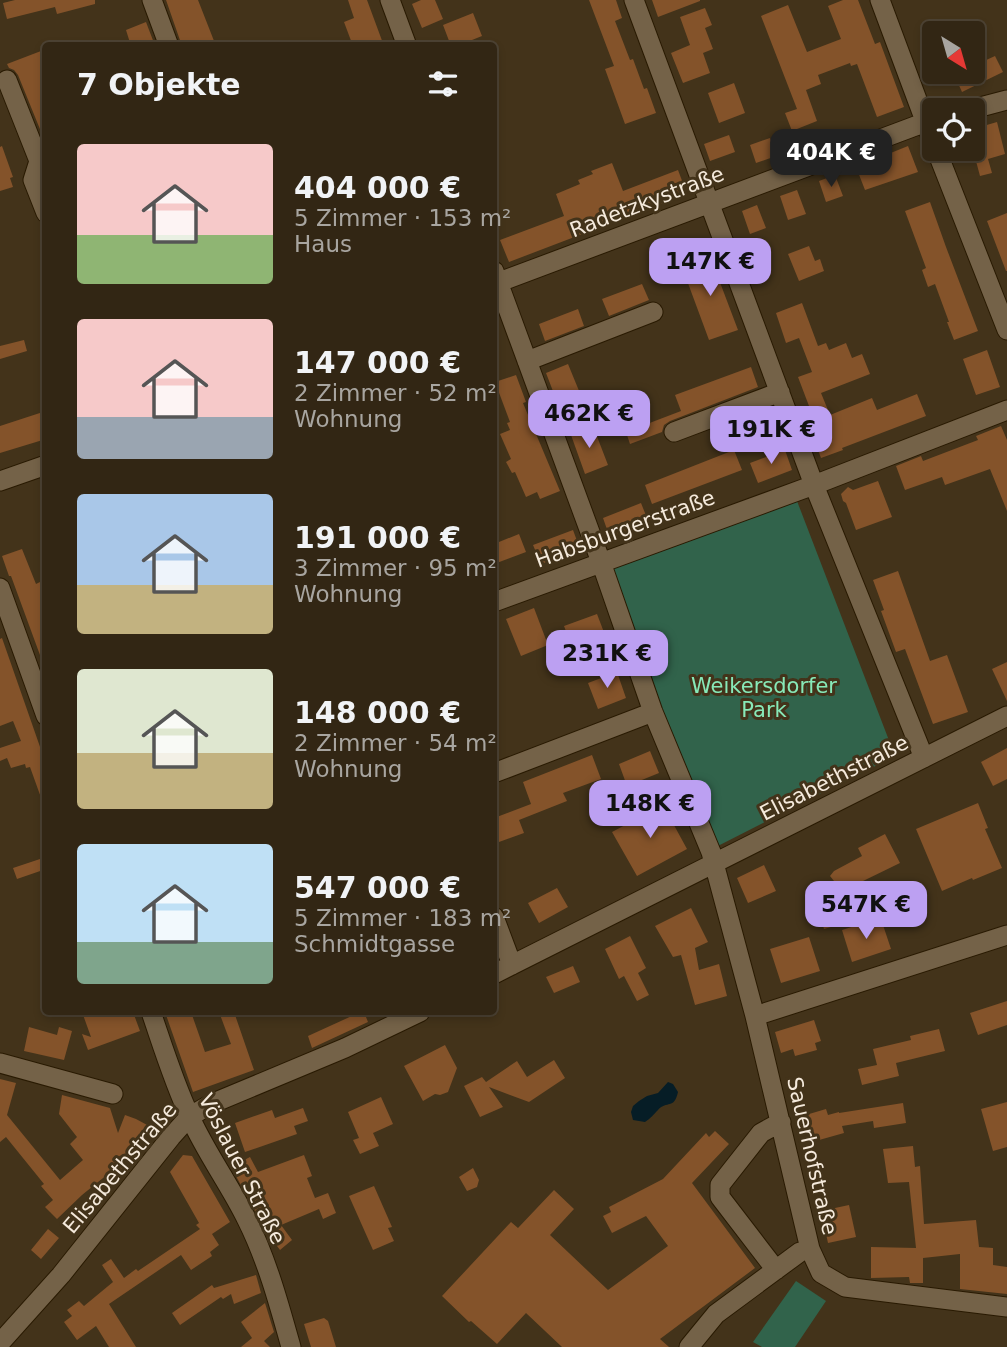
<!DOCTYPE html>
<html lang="de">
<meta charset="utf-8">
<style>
:root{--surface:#322614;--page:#3d3222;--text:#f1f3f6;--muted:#a8a5a0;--line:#4d4334;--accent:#bca0f2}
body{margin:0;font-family:"DejaVu Sans",sans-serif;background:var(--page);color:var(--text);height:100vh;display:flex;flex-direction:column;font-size:26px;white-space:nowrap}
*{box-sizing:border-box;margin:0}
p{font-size:23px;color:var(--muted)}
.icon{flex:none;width:38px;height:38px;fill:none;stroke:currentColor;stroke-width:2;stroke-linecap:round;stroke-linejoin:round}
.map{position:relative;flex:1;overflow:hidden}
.sheet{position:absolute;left:42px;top:42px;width:455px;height:973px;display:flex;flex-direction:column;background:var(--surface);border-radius:7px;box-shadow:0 4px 10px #0003,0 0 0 2px var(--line)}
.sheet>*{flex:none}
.needle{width:46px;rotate:143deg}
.buttons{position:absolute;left:922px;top:21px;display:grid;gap:14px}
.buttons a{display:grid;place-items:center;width:63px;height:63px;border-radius:7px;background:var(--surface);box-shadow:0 4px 10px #0003,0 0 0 2px var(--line);font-size:35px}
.price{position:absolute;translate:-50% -60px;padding:0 16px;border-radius:14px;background:var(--accent);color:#111;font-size:23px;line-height:46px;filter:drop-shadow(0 2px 4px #0008)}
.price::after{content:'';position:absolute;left:50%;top:42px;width:21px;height:16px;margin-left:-10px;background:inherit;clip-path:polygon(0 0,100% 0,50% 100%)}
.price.selected{background:#222;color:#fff}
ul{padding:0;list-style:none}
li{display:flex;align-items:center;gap:21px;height:175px;padding:0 35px}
li span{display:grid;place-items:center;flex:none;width:196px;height:140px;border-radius:7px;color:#555}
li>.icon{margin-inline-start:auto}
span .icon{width:84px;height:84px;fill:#fffc;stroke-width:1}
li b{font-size:30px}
h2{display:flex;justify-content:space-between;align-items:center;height:84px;padding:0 35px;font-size:30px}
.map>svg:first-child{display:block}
</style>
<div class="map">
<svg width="1007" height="1347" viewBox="0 0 1007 1347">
<rect width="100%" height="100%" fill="#43331a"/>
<path fill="#31634b" d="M797,501L895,756L712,849L609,570Z
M796,1281L826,1301L795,1347H762L753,1342Z"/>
<path fill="#061d26" d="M668,1082L673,1084L678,1092C674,1110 667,1100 658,1110C653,1115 651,1118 645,1122L633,1120L631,1112L633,1106L639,1101L647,1096L658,1093Z"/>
<path fill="#84532a" d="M15,0H95V4L57,14L55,7L7,19L3,3Z
M166,0H198L216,46H182Z
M348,0H367L384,46H353L344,22L354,18Z
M421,0H435L443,19L422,28L412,4Z
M589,0H616L622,18L615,21L630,60L633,59L644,89L647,88L656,113L625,124L605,69L614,66Z
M652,0H700V1L658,17Z
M843,0H858L875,44L880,42L904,107L877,117L857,64L851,66L850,63L818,75L821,84L806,90L817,121L792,131L785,113L797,109L761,16L788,5L807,52L841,39L828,6Z
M705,8L712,25L705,28L713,49L703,53L710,73L683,83L671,53L690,45L680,17Z
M473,13L482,36L457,46H451L443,25Z
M146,22L154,43L146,46H131L126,30Z
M41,51L46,63V144L18,75L14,70L9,68L7,64Z
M995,56L1003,72L962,92L953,72H973V66Z
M734,83L745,113L719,123L708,93Z
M997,122L1005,154L988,159L992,173L980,176L973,150V129Z
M729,135L735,152L710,161L704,144Z
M770,138L772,143L777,141L782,154L756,163L750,145Z
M2,146L13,177L10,178L13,187L0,191V147Z
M908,146L918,172L865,190L856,167Z
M612,163L623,191L678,170L687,194L509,262L500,240L564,216L556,194L580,184L578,180L593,174L591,171Z
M835,175L843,196L826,202L819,181Z
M797,190L806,214L788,220L780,196Z
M930,202L946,247L978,331L954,340L947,322H949L935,284L928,287L922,270L926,268L905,211Z
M757,205L766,228L750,234L742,211Z
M1007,213V271H1006L987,221Z
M809,246L815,261L820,259L824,271L799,281L788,254Z
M710,256L738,330L709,340L682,267Z
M642,284L649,300L609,316L602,299Z
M802,303L818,346L826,343L829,350L846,343L852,358L862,354L870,374L821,393L830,415L872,398L877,410L917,394L926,416L842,448L843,450L821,458L802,408L809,406L798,377L812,372L799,338L786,343L776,313Z
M578,309L584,326L545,341L539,324Z
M24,340L27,351L0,359V346Z
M987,350L1000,387L976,395L963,359Z
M568,364L584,403L561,412L546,373Z
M751,367L758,387L670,421L664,425L662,432L630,444L626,432L681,411L675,395Z
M516,375L526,402L523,403L560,491L540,499L537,492L526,497L515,472L512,473L506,462L511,459L500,434L510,430L507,423L510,422L495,382Z
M46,411V439L0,453V426Z
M593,426L608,465L585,474L571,435Z
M1001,426L1007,440V511L990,469L945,485L942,477L905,490L896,466L921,456L923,461L978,440L976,436Z
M734,450L742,470L652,504L645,485Z
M785,450L792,470L758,483L750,463Z
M878,481L892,517L856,530L846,503L843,501L841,494L848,487L853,490Z
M641,503L649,523L610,538L603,518Z
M573,530L580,549L541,564L533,545Z
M519,534L526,552L494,564V544Z
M22,549L36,584L40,582L46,596V666H44L11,576H9L2,556Z
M898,571L930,661L947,655L968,712L933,724L905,649L896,652L881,611L884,610L873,580Z
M534,608L548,645L521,656L506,619Z
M597,614L605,635L572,647L564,626Z
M2,638L46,764V806H44L30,767L26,768L25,764L11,768L7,758L0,761V748L21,741L13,721L0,726V639Z
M1007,662V701L992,669Z
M617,672L626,698L598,709L588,683Z
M1007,748V779L993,786L981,762Z
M650,751L659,773L627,786L619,764Z
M592,755L601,779L563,793L567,801L519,820L524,833L499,842L494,828V818L531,804L523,782Z
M978,803L988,828L985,829L1002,868L973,880L972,878L942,891L916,829Z
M663,805L687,849L637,876L612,832Z
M885,834L900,863L861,882L863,886H838L830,876L834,871L862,856L858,848Z
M46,857V869L17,879L13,868Z
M764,865L776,891L748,903L737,878Z
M557,888L568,907L539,923L528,903Z
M843,907L848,922L824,929L819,913Z
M691,908L708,942L695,948L699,970L719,964L727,996L695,1005L681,955L673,957L655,926Z
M882,922L891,949L852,962L842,930L861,924L862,929Z
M630,936L646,968L638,973L649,995L637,1001L624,976L619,979L605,949Z
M809,937L820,971L781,983L770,949Z
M573,966L580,982L554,993L546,977Z
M1007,1001V1025L978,1035L970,1013Z
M82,1012H133L140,1031L88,1050L82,1034L91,1037Z
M165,1012H191L205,1052L231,1044L219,1012H234L254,1070L193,1092Z
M352,1012H364L368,1022L312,1048L308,1036L354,1015Z
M814,1020L821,1041L815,1043L817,1050L795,1056L793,1049L781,1053L775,1032Z
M29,1027L57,1035L59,1027L72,1031L64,1060L24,1051Z
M939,1029L945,1051L896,1063L899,1076L862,1085L858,1069L877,1065L873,1049L911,1040L910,1036Z
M445,1045L457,1068L448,1092L440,1095L435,1094L423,1101L404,1066Z
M554,1060L565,1078L529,1102L489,1087L503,1107L480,1117L464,1086L482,1077L486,1082L517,1061L527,1077Z
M0,1079L16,1083L7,1115L60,1180L83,1160L70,1144L77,1137L59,1114L62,1095L110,1108L118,1133L125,1115L136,1119L149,1126L114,1181L108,1174L82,1195L57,1219L45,1207L53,1200L41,1186L44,1184L6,1137L0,1142Z
M381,1097L393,1124L373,1133L379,1146L360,1154L353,1140L359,1138L348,1112Z
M1007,1102V1147L993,1151L981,1109Z
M903,1103L906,1123L874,1128L873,1121L842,1126L844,1133L812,1142L809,1130L803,1132L799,1117L826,1109L828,1115L839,1112V1113Z
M303,1108L308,1121L294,1126L297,1134L245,1152L235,1123L272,1110L275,1118Z
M715,1131L729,1144L692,1183L755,1268L660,1339L669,1347H562L526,1313L497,1344L471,1321L469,1322L442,1296L511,1222L518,1228L554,1190L574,1209L550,1235L608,1290L668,1246L646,1216L612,1233L603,1216L611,1212L609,1207L663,1179L706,1133L709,1137Z
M913,1146L915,1167L920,1166L924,1224L976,1220L979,1247L993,1248V1265L1007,1267V1294L960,1289V1254L923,1258V1283H910L909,1277L871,1278V1247L916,1248L909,1182L888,1183L883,1149Z
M183,1155L192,1156L230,1222L212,1234L219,1245L210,1252L212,1256L191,1270L181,1255L109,1304L136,1347H109L96,1326L77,1340L64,1322L72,1316L67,1310L79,1301L84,1306L113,1282L102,1265L111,1259L124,1278L136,1269L138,1271L200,1229L196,1225L199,1223L170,1172Z
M304,1155L312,1176L307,1178L315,1198L328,1193L336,1213L323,1219L319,1209L281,1225L292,1240L280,1250L266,1231L231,1167L250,1157L258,1172Z
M473,1168L479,1180L477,1187L467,1191L459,1177Z
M374,1186L392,1227L388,1228L394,1241L373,1250L349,1196Z
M849,1205L856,1237L828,1243L821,1211Z
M48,1229L59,1238L41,1259L31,1250Z
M256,1275L261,1293L234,1304L231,1294L223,1299L221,1297L180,1325L172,1313L212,1285L214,1288Z
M265,1303L274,1332L264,1341L270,1347H241L252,1338L241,1322Z
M324,1318L328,1321L336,1347H311L304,1324Z"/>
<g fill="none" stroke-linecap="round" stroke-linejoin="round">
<defs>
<path id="minor" d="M152,0L169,46
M390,0L407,46
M634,0L814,485L924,758
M880,0L934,145
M7,80L39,161L33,180L46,213
M969,110L1007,100
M936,149L1007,330
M494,271L601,562L653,712L711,852L755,1016L810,1249L821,1273L845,1287L1007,1307
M494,284L934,119
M527,361L653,312
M674,432L780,392
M0,481L46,465
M0,588L46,716
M494,602L814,485L1007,410
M494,773L653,712
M494,917L512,965
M494,974L1007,716
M151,1012C163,1047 174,1083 190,1117C206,1153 230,1185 247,1220C267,1260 279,1304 291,1347
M755,1016L1007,935
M0,1063L113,1094
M776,1270L720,1197V1185L761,1133L781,1122
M0,1343L61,1275L171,1137L189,1117L211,1104L345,1048L420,1012
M689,1347L716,1314L800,1252L810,1249"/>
</defs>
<use href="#minor" stroke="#291a02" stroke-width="21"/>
<use href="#minor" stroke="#746248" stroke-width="19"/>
</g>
<g text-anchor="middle" stroke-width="6" stroke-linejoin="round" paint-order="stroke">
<g font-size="21" fill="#f5eadc" stroke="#43331a">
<text transform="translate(647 202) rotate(-21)" y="7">Radetzkystraße</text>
<text transform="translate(625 529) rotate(-20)" y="7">Habsburgerstraße</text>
<text transform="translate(834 778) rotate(-27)" y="7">Elisabethstraße</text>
<text transform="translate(812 1156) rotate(77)" y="7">Sauerhofstraße</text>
<text transform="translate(120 1168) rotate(-50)" y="7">Elisabethstraße</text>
<text transform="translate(242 1169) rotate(63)" y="7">Vöslauer Straße</text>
</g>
<g font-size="21" fill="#87e9b8" stroke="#43331a">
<text x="764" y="693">Weikersdorfer<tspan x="764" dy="24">Park</tspan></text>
</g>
</g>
</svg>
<div class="buttons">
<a><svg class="needle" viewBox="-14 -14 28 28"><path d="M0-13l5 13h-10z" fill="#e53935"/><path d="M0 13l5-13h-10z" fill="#a8a5a0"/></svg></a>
<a><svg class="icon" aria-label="locate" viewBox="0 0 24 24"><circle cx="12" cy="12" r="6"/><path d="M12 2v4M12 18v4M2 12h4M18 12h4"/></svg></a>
</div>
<b class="price selected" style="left:831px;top:189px">404K €</b>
<b class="price" style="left:710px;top:298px">147K €</b>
<b class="price" style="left:589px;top:450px">462K €</b>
<b class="price" style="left:771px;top:466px">191K €</b>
<b class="price" style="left:607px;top:690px">231K €</b>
<b class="price" style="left:650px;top:840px">148K €</b>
<b class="price" style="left:866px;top:941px">547K €</b>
<section class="sheet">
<h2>7 Objekte<svg class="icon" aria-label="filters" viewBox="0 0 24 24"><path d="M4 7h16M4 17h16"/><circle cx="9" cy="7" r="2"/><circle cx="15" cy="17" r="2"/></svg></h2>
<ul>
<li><span style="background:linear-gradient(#f6c9c9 65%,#8fb573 0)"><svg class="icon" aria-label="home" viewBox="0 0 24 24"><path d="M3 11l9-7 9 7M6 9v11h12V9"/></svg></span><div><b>404 000 €</b><p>5 Zimmer · 153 m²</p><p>Haus</p></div></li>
<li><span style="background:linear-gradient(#f6c9c9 70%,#9aa5b1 0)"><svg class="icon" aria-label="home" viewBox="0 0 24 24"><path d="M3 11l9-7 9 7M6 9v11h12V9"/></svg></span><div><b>147 000 €</b><p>2 Zimmer · 52 m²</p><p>Wohnung</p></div></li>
<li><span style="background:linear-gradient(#a9c7e8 65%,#c2b280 0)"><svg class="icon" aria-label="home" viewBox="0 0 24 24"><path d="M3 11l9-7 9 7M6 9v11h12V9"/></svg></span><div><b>191 000 €</b><p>3 Zimmer · 95 m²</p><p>Wohnung</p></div></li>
<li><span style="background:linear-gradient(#dfe7d0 60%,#c2b280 0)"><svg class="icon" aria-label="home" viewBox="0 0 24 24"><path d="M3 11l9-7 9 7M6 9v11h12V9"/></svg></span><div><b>148 000 €</b><p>2 Zimmer · 54 m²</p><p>Wohnung</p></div></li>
<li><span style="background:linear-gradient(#bfe0f5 70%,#7fa58c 0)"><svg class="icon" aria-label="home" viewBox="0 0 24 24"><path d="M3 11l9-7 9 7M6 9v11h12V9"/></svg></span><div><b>547 000 €</b><p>5 Zimmer · 183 m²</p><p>Schmidtgasse</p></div></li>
</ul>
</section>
</div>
